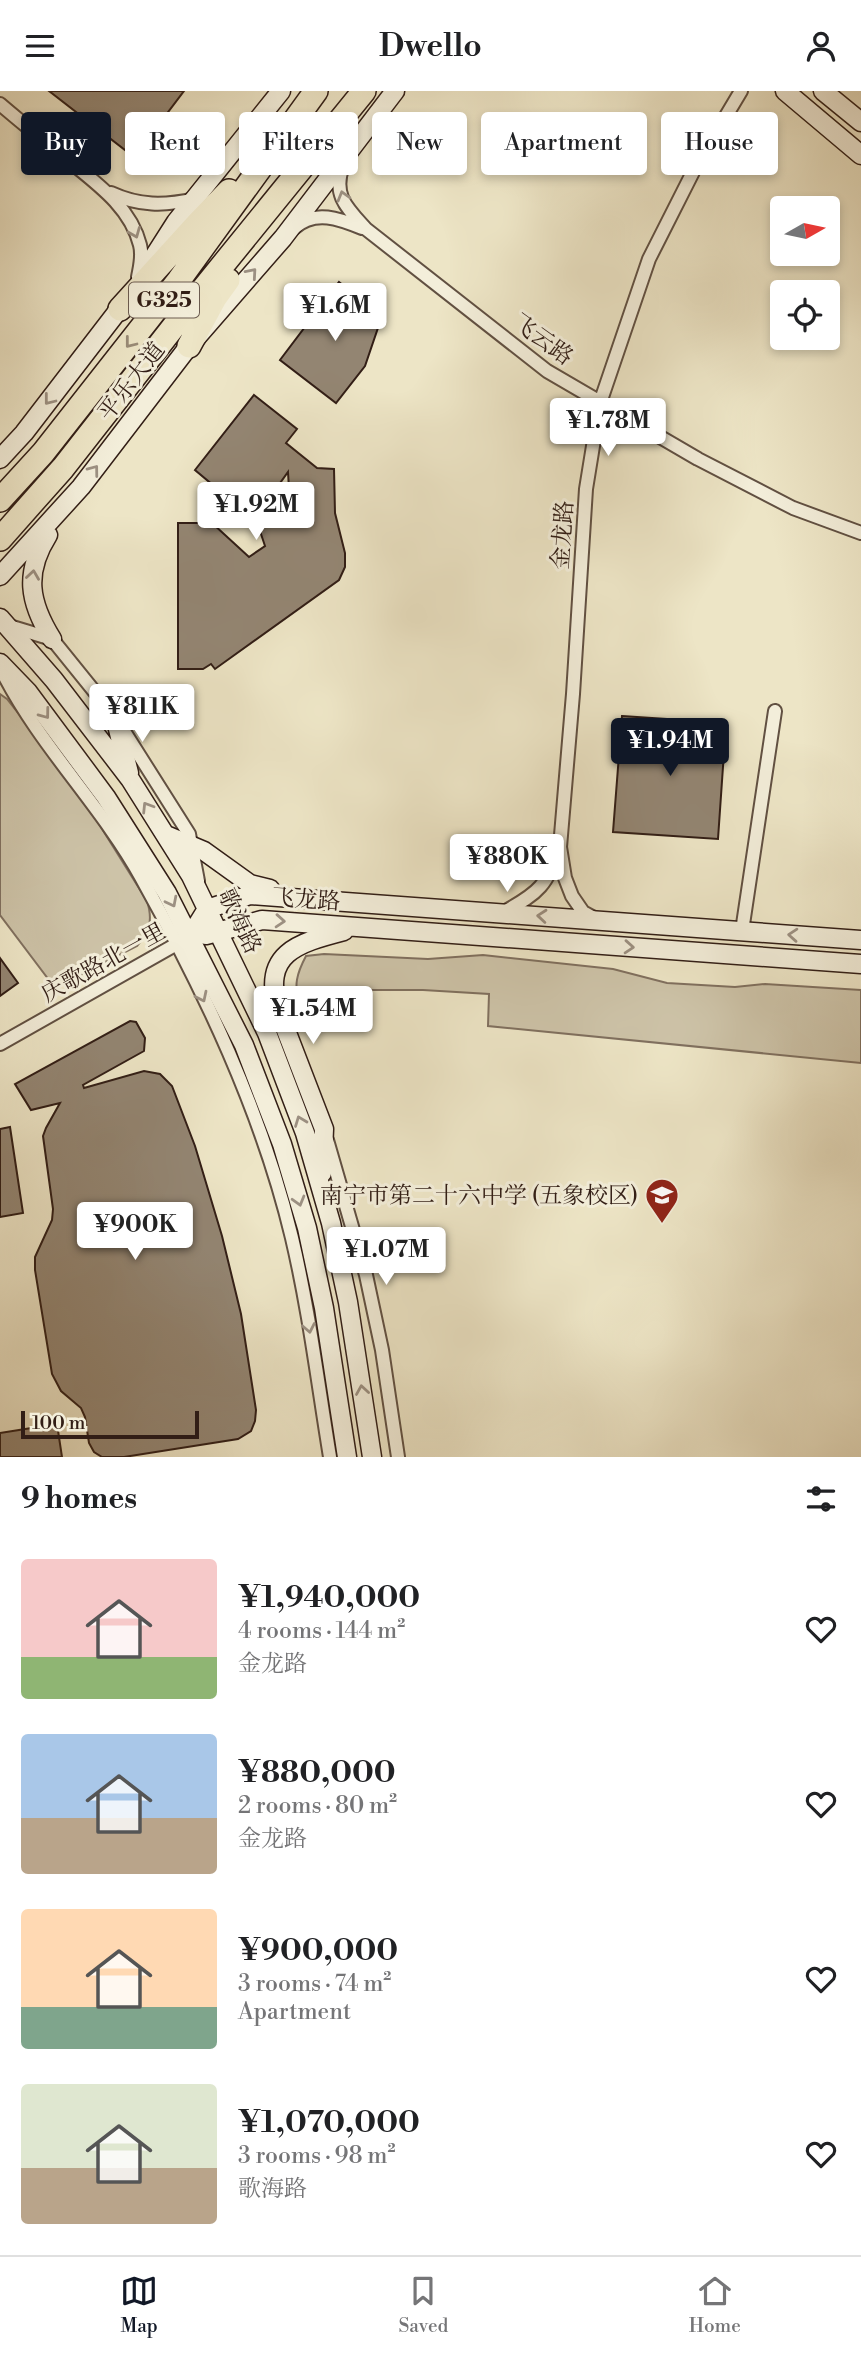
<!DOCTYPE html>
<meta charset="utf-8">
<style>
:root{--surface:#fff;--page:#f6f6f6;--text:#202124;--muted:#757577;--line:#e0e0e0;--accent:#111827}
body{margin:0;font-family:"Libre Bodoni","Noto Serif SC",serif;background:var(--page);color:var(--text);height:100vh;display:flex;flex-direction:column;font-size:26px;white-space:nowrap}
*{box-sizing:border-box;margin:0}
p{font-size:23px;color:var(--muted)}
.icon{flex:none;width:38px;height:38px;fill:none;stroke:currentColor;stroke-width:2;stroke-linecap:round;stroke-linejoin:round}
.map{position:relative;height:1366px;overflow:hidden}
.side{display:flex;flex-direction:column;background:var(--surface);flex:1}
.side>*{flex:none}
.hud{position:absolute;left:21px;top:21px;width:819px;height:63px;display:flex;gap:14px}
.needle{width:46px;rotate:81deg}
.buttons{position:absolute;left:770px;top:105px;display:grid;gap:14px}
.buttons a{display:grid;place-items:center;width:70px;height:70px;border-radius:7px;background:var(--surface);box-shadow:0 4px 10px #0003;font-size:35px}
.scale{position:absolute;left:21px;bottom:18px;width:178px;box-sizing:border-box;padding-left:7px;border:4px solid #321e16;border-top:0;font-size:19px;line-height:24px;white-space:nowrap;color:#321e16;-webkit-text-stroke:5px #f3eeda;paint-order:stroke}
.price{position:absolute;translate:-50% -60px;padding:0 16px;border-radius:7px;background:#fff;color:#222;font-size:23px;line-height:46px;filter:drop-shadow(0 2px 4px #0008)}
.price::after{content:'';position:absolute;left:50%;top:42px;width:21px;height:16px;margin-left:-10px;background:inherit;clip-path:polygon(0 0,100% 0,50% 100%)}
.price.active{background:var(--accent);color:#fff}
ul{padding:0;list-style:none}
li{display:flex;align-items:center;gap:21px;height:175px;padding:0 21px}
li span{display:grid;place-items:center;flex:none;width:196px;height:140px;border-radius:7px;color:#555}
li>.icon{margin-inline-start:auto}
span .icon{width:84px;height:84px;fill:#fffc;stroke-width:1}
li b{font-size:30px}
h2{display:flex;justify-content:space-between;align-items:center;height:84px;padding:0 21px;font-size:30px}
.pill{padding:0 24px;border-radius:7px;background:var(--surface);box-shadow:0 4px 10px #0003;font-size:24px;line-height:63px}
.pill.active{background:var(--accent);color:#fff}
header{display:flex;justify-content:space-between;align-items:center;height:91px;padding:0 21px;background:var(--surface);font-size:32px;font-weight:600}
.menu{display:flex;justify-content:space-around;align-items:center;height:98px;border-top:2px solid var(--line);background:var(--surface);font-size:19px;color:var(--muted)}
.menu a{display:grid;justify-items:center;gap:4px}
.menu .active{color:var(--accent)}
.map>svg:first-child{display:block}
</style>
<header><svg class="icon" aria-label="menu" viewBox="0 0 24 24"><path d="M4 6h16M4 12h16M4 18h16"/></svg>Dwello<svg class="icon" aria-label="person" viewBox="0 0 24 24"><circle cx="12" cy="8" r="4"/><path d="M4 21q1-7 8-7t8 7"/></svg></header>
<div class="map">
<svg width="861" height="1366" viewBox="0 0 861 1366">
<rect width="100%" height="100%" fill="#ede5c6"/>
<filter id="stains"><feTurbulence type="fractalNoise" baseFrequency=".00286" numOctaves="4"/><feColorMatrix values="0 0 0 0 .2 0 0 0 0 .09 0 0 0 0 .02 0 0 0 .5 -.17"/></filter>
<radialGradient id="worn" r=".72"><stop offset=".6" stop-color="#630" stop-opacity="0"/><stop offset="1" stop-color="#630" stop-opacity=".3"/></radialGradient>
<path fill="#cdc3a8" stroke="#80705f" stroke-width="2" d="M0,603L7,608L74,693L147,810C153,829 150,840 137,855L55,897L0,824Z
M324,863L428,868L483,864L613,878L667,892L735,896L765,893L861,899V972L488,935L489,903L423,899H342L300,913C293,895 297,882 306,865Z"/>
<path fill="#938572" stroke="#321e16" stroke-width="2" fill-rule="evenodd" d="M49,0H184L134,66Z
M339,191L382,225L365,275L336,312L280,269Z
M254,304L297,338L286,352L317,377L334,378L335,422L345,462V476L339,489L215,578L211,573L203,578H178V432H212L249,466L265,455L257,431L195,379ZM288,381L291,433L269,415L268,409Z
M622,625L726,632L718,748L613,741Z
M0,867L18,892L0,905Z
M130,930L136,931L145,947L144,960L83,994L84,997L144,980L160,983L172,995L195,1055L222,1145L241,1223L256,1319L255,1330L251,1340L238,1348L124,1366H102L94,1361L89,1352L85,1326L81,1317L61,1300L52,1283L35,1179V1166L52,1129L53,1118L43,1045L46,1037L60,1012L31,1019L15,993Z
M10,1036L23,1122L0,1126V1038Z
M57,1333L62,1366H0V1342Z"/>
<g fill="none" stroke-linecap="round" stroke-linejoin="round">
<defs>
<path id="street" d="M0,13C21,31 42,48 63,65C93,90 130,114 140,154C143,165 140,175 138,186
M343,75C332,104 347,117 366,138L547,280L698,368L793,417L861,442
M111,102C139,115 164,115 195,108
M294,137C315,118 340,128 362,137
M9,535L52,548L115,626L189,743L198,790
M2,580C39,654 101,714 141,786C204,899 262,1021 292,1147C309,1219 318,1293 330,1366
M504,821C540,801 546,795 560,756
M596,828L583,821L572,805L565,787L560,756L573,603L586,398L600,312L649,168L695,77L741,0
M742,840L775,620
M0,953L182,850
M327,1049L366,1184L382,1259L398,1366"/>
<path id="secondary" d="M785,0L861,64
M823,0L861,31
M146,178L176,131L281,0
M0,368L24,342L127,208
M48,444C24,482 29,511 52,548
M0,485L81,396L189,255L283,147L395,0
M0,527L54,589L130,688L191,785L267,942L305,1042L331,1132L348,1211L372,1366
M0,572L28,601L106,706L167,802L244,954L282,1053L307,1137L324,1217L347,1366
M115,626L129,682
M166,744L204,760L250,793L270,798
M206,844L262,829L861,873
M189,847L207,818L250,804L861,849
M322,1082L324,1038L279,921C260,862 298,852 344,840"/>
<path id="highway" d="M120,218L199,131L229,100
M189,255L215,207L228,189
M0,409L43,362L179,189L316,0
M0,448L63,377L200,202L364,0"/>
</defs>
<use href="#street" stroke="#615042" stroke-width="16"/>
<use href="#secondary" stroke="#321e16" stroke-width="21"/>
<use href="#highway" stroke="#321e16" stroke-width="26"/>
<use href="#street" stroke="#f3eeda" stroke-width="12"/>
<use href="#secondary" stroke="#f3eeda" stroke-width="18"/>
<use href="#highway" stroke="#ede5c6" stroke-width="23"/>
</g>
<defs><path id="oneway-chevron" d="M-2-3.5L2.5 0L-2 3.5" fill="none" stroke-width="1.6" stroke-linecap="round" stroke-linejoin="round" transform="scale(1.75)"/></defs>
<g stroke="#9c9082">
<use href="#oneway-chevron" transform="translate(343 105) rotate(-106)"/>
<use href="#oneway-chevron" transform="translate(135 142) rotate(68)"/>
<use href="#oneway-chevron" transform="translate(252 182) rotate(-49)"/>
<use href="#oneway-chevron" transform="translate(49 309) rotate(128)"/>
<use href="#oneway-chevron" transform="translate(94 379) rotate(-53)"/>
<use href="#oneway-chevron" transform="translate(33 484) rotate(-82)"/>
<use href="#oneway-chevron" transform="translate(45 623) rotate(53)"/>
<use href="#oneway-chevron" transform="translate(147 716) rotate(-122)"/>
<use href="#oneway-chevron" transform="translate(172 811) rotate(63)"/>
<use href="#oneway-chevron" transform="translate(542 825) rotate(-175)"/>
<use href="#oneway-chevron" transform="translate(280 830) rotate(4)"/>
<use href="#oneway-chevron" transform="translate(793 844) rotate(-176)"/>
<use href="#oneway-chevron" transform="translate(629 856) rotate(4)"/>
<use href="#oneway-chevron" transform="translate(202 906) rotate(64)"/>
<use href="#oneway-chevron" transform="translate(300 1030) rotate(-111)"/>
<use href="#oneway-chevron" transform="translate(299 1110) rotate(74)"/>
<use href="#oneway-chevron" transform="translate(309 1237) rotate(79)"/>
<use href="#oneway-chevron" transform="translate(362 1299) rotate(-99)"/>
</g>
<use stroke="#998b77" href="#oneway-chevron" transform="translate(130 252) rotate(128)"/>
<defs>
<symbol id="school-pin" viewBox="-11 -11 22 30"><path d="M0 17L-7.5 6A9.5 9.5 0 1 1 7.5 6Z" fill="#8f2418" stroke="#f3eeda"/><path d="M0-5L7-2L0 1L-7-2ZM-4 1L0 2.5L4 1V4Q0 6-4 4Z" fill="#fff"/></symbol>
</defs>
<g fill-rule="evenodd">
<use href="#school-pin" x="643" y="1085" width="38" height="52"/>
</g>
<g text-anchor="middle" stroke-width="6" stroke-linejoin="round" paint-order="stroke">
<rect fill="#f3eeda" stroke="#6c5c51" stroke-width="2" x="129" y="191.5" width="70" height="35" rx="5"/>
<g font-size="21" font-weight="bold" fill="#321e16">
<text x="164" y="216">G325</text>
</g>
<g font-size="23" fill="#321e16" stroke="#f3eeda">
<text transform="translate(543 248) rotate(36)" y="8">飞云路</text>
<text transform="translate(131 290) rotate(-52)" y="8">平乐大道</text>
<text transform="translate(562 444) rotate(-86)" y="8">金龙路</text>
<text transform="translate(306 808) rotate(4)" y="8">飞龙路</text>
<text transform="translate(240 830) rotate(64)" y="8">歌海路</text>
<text transform="translate(103 871) rotate(-29)" y="8">庆歌路北一里</text>
</g>
<g font-size="23" fill="#321e16" stroke="#f3eeda" text-anchor="end">
<text x="638" y="1112">南宁市第二十六中学 (五象校区)</text>
</g>
</g>
<rect width="100%" height="100%" filter="url(#stains)"/>
<rect width="100%" height="100%" fill="url(#worn)"/>
</svg>
<div class="buttons">
<a><svg class="needle" viewBox="-14 -14 28 28"><path d="M0-13l5 13h-10z" fill="#e53935"/><path d="M0 13l5-13h-10z" fill="#757577"/></svg></a>
<a><svg class="icon" aria-label="locate" viewBox="0 0 24 24"><circle cx="12" cy="12" r="6"/><path d="M12 2v4M12 18v4M2 12h4M18 12h4"/></svg></a>
</div>
<div class="scale">100 m</div>
<b class="price" style="left:335px;top:252px">¥1.6M</b>
<b class="price" style="left:608px;top:367px">¥1.78M</b>
<b class="price" style="left:256px;top:451px">¥1.92M</b>
<b class="price" style="left:142px;top:653px">¥811K</b>
<b class="price active" style="left:670px;top:687px">¥1.94M</b>
<b class="price" style="left:507px;top:803px">¥880K</b>
<b class="price" style="left:313px;top:955px">¥1.54M</b>
<b class="price" style="left:135px;top:1171px">¥900K</b>
<b class="price" style="left:386px;top:1196px">¥1.07M</b>
<div class="hud">
<a class="pill active">Buy</a>
<a class="pill">Rent</a>
<a class="pill">Filters</a>
<a class="pill">New</a>
<a class="pill">Apartment</a>
<a class="pill">House</a>
</div>
</div>
<section class="side">
<h2>9 homes<svg class="icon" aria-label="filters" viewBox="0 0 24 24"><path d="M4 7h16M4 17h16"/><circle cx="9" cy="7" r="2"/><circle cx="15" cy="17" r="2"/></svg></h2>
<ul>
<li><span style="background:linear-gradient(#f6c9c9 70%,#8fb573 0)"><svg class="icon" aria-label="home" viewBox="0 0 24 24"><path d="M3 11l9-7 9 7M6 9v11h12V9"/></svg></span><div><b>¥1,940,000</b><p>4 rooms · 144 m²</p><p>金龙路</p></div><svg class="icon" aria-label="heart" viewBox="0 0 24 24"><path d="M12 20l-8-8c-3-5 5-10 8-4 3-6 11-1 8 4z"/></svg></li>
<li><span style="background:linear-gradient(#a9c7e8 60%,#b9a48a 0)"><svg class="icon" aria-label="home" viewBox="0 0 24 24"><path d="M3 11l9-7 9 7M6 9v11h12V9"/></svg></span><div><b>¥880,000</b><p>2 rooms · 80 m²</p><p>金龙路</p></div><svg class="icon" aria-label="heart" viewBox="0 0 24 24"><path d="M12 20l-8-8c-3-5 5-10 8-4 3-6 11-1 8 4z"/></svg></li>
<li><span style="background:linear-gradient(#ffd9b3 70%,#7fa58c 0)"><svg class="icon" aria-label="home" viewBox="0 0 24 24"><path d="M3 11l9-7 9 7M6 9v11h12V9"/></svg></span><div><b>¥900,000</b><p>3 rooms · 74 m²</p><p>Apartment</p></div><svg class="icon" aria-label="heart" viewBox="0 0 24 24"><path d="M12 20l-8-8c-3-5 5-10 8-4 3-6 11-1 8 4z"/></svg></li>
<li><span style="background:linear-gradient(#dfe7d0 60%,#b9a48a 0)"><svg class="icon" aria-label="home" viewBox="0 0 24 24"><path d="M3 11l9-7 9 7M6 9v11h12V9"/></svg></span><div><b>¥1,070,000</b><p>3 rooms · 98 m²</p><p>歌海路</p></div><svg class="icon" aria-label="heart" viewBox="0 0 24 24"><path d="M12 20l-8-8c-3-5 5-10 8-4 3-6 11-1 8 4z"/></svg></li>
</ul>
</section>
<nav class="menu">
<a class="active"><svg class="icon" aria-label="map" viewBox="0 0 24 24"><path d="M3 6l6-2 6 2 6-2v14l-6 2-6-2-6 2zM9 4v14M15 6v14"/></svg>Map</a>
<a><svg class="icon" aria-label="saved" viewBox="0 0 24 24"><path d="M7 4h10v16l-5-4-5 4z"/></svg>Saved</a>
<a><svg class="icon" aria-label="home" viewBox="0 0 24 24"><path d="M3 11l9-7 9 7M6 9v11h12V9"/></svg>Home</a>
</nav>
